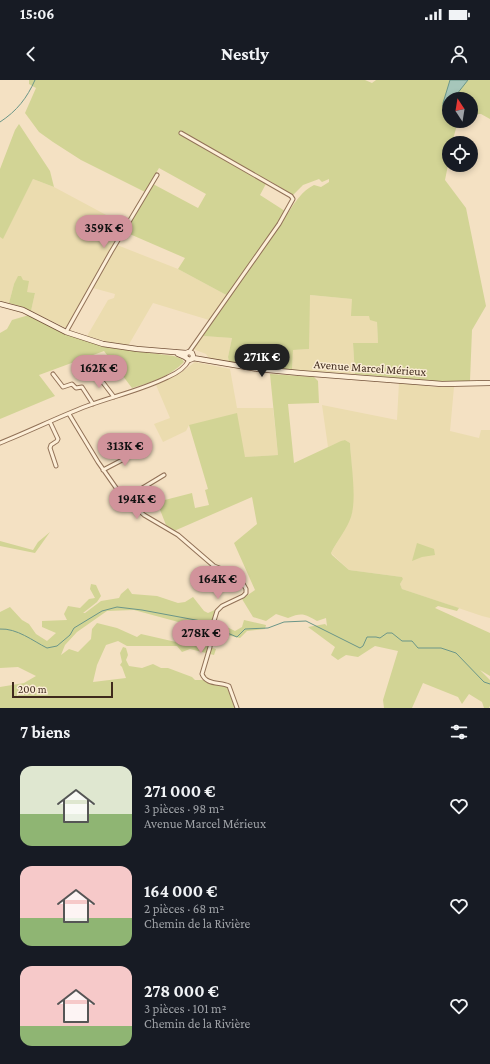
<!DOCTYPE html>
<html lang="fr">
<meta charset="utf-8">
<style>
:root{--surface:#171b24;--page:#242831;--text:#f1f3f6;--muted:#9ea1a6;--accent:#d1939b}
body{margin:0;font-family:"Crimson Pro",serif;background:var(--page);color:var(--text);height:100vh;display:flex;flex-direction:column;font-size:15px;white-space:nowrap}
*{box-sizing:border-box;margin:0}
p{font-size:13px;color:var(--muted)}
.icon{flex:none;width:22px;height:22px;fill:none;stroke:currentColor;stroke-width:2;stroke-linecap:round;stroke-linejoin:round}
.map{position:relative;height:628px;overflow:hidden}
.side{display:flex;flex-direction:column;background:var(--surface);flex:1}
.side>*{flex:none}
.needle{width:26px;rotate:348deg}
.controls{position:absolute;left:442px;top:12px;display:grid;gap:8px}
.controls a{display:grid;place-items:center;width:36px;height:36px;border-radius:50%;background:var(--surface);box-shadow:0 2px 6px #0003;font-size:20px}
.scale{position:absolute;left:12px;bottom:10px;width:101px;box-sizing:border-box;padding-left:4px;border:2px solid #3f2a1d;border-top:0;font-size:11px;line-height:14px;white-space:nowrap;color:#3f2a1d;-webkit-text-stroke:3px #faecd4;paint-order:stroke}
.price{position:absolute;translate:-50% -34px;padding:0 9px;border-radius:14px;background:var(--accent);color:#111;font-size:13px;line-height:26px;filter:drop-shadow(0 1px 2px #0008)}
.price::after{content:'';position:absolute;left:50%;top:24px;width:12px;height:9px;margin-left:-6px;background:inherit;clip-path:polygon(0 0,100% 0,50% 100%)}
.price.current{background:#222;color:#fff}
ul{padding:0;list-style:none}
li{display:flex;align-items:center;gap:12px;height:100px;padding:0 20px}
li span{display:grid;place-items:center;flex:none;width:112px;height:80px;border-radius:12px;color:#555}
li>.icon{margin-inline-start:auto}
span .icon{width:48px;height:48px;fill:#fffc;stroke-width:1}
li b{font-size:17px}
h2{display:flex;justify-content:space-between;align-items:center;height:48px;padding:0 20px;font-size:17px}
.status{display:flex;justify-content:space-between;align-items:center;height:28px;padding:0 20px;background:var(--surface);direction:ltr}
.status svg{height:11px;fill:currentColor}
header{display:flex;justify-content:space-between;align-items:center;height:52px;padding:0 20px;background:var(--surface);font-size:18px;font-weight:700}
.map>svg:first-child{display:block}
</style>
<div class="status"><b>15:06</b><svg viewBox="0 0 49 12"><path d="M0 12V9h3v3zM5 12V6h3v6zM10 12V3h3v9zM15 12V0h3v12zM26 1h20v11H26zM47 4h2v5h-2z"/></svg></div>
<header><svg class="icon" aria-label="back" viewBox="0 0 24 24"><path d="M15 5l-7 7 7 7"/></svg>Nestly<svg class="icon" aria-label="person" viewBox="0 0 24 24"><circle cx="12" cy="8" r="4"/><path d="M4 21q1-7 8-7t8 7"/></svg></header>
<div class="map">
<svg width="490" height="628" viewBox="0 0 490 628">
<rect width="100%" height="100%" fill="#f4e1c3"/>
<path fill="#ebdcaf" d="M33,99L54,107L123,144L96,198L66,248L31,231L35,213L27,212L14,204L9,223L0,221V157L3,158Z
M117,165L178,189L230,217L212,242L209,240L153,223L128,266L108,262L87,256L108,220L114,218L115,214L93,208Z
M309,215L352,219L377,242L378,263H353L355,294L292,290L293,270L309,269Z
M203,256L232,258L228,277L229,282L209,278L206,274L193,269Z
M195,282L230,289L237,328H273L278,375L245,377L189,345L186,351L163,362L154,344L170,338L156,305L179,294Z
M399,302L434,307H454L450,351L479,358L481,350H490V538L482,536L402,509L400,504L403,499L402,497L349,490L331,473L350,439L352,432L353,407L350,363L345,360L328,367L322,325L397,340Z"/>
<path fill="#d2d495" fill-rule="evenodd" d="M29,0H365L372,3L376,0H490V39L481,34H471V19H449V41H458L452,63H449V80L445,100L466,128L486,226L472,250L470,301H436L355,294L353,263H378L377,242L370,240L369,236H351L352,219L310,215L309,269L293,270L292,290L229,282L228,277L232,258L203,256L230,217L178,189L185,178L125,152L153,104L198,128L206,114L159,88L145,112L81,80L53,62L39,52L25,33L36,8L29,4ZM319,99L322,102L329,99V102L321,107L314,105C302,111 295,122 288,133L260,115L268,100L293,115L303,105Z
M19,44L50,91L54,107L33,99L3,159L0,157V89L15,50Z
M18,196H21L23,200L29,201L27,212L35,213L31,231L23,227L9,223L14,204Z
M29,235L84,260L117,269L174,276L182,279L184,282C169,297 152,302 132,308L104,271L39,295L55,316L0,339V253L7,249L12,240Z
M270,294L314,297L318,301L319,323L288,324L294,383L341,361L345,360L350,363C351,384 357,418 351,437C347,449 337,461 331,473L332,475L349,490L402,497L403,499L400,504L402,509L459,528L457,531L438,526L435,528L490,553V596L480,590L490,600V626L489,628H484L482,622L469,614L462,624L458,617L423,603L412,628H384L383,620L398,571L375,566L358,577L346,575L338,580L331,575L335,567L308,547L325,544L327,546L326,538L317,541C305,534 302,532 288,538L276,534L266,541L253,537L242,519L255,510L234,463L257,444L252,417L174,451L166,445L157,422L192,413L195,428L209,425L205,410L208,409L189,345L237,333L245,377L278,375Z
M50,452L35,473L0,466V461L33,470L38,462Z
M417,463L434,469L435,475L422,477L412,481Z
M91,504L96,505L101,516L97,522L83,533H85L101,521L119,518L121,514L128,508L132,514L157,516L178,523L185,522L193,517L204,531L208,533L217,529L213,540L235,551L242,547L244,540L266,545L265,549L247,551L240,558L208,551L206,547L182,543L134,530L107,531L77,552L65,565L61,575L69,569L78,572L91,559L92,549L97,543L117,548L137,557L141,554L176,562L179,558L216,569L214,575L190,569L182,572L177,566H127L118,561L106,565L97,585L93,602L126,598L122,587L120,585L122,582L120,573L123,567L126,568L128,575L126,580L129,586L142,588L153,584L161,588H168L192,597L195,600H204L229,608L236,628H0V607L24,603L36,596L18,587L0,588V532L10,527L22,540L29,544L36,554L47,561L56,553L42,547V541L67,540L64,534L68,526L80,528L89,519L95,518L90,509Z"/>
<path fill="#a6c6ba" stroke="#6b9688" d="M450,0H468L453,19H449V24L445,27L443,26V23Z"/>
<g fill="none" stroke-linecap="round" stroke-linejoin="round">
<path stroke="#6b9688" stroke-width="1" d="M0,42C17,31 27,18 35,0
M213,547L219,552H225L237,557L245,549L268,548L284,542L306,541L360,568L363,566L367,557H376L380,558L387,553H392L402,561H412L418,568H441L456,573L484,602L490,604
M0,549C17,548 33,561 47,568L57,566L70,555L74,548L102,531L117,527L142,530L201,541L211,546"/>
<defs>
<path id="street" d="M181,53L291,116L293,119L279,144L189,272
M66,252L111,172L157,95
M95,292L114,317
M53,294L63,307L72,304L76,308L82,307L93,324
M69,334L98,382L119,412L144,435L178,455L214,486L238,495L246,509V513L243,516L222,526L217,531L213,544L210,567L202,594C206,605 220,602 229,606L237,628
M50,342L58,359L57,361L51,365L50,368L56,386
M0,363C30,351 58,337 87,326C114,316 142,310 168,297C175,294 185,288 189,280
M103,390L126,378L139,370
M126,418L164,395"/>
<path id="secondary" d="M0,224L23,230L66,252L103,264L137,269L186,273
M178,274L185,277L189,280L192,279L193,276L192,273L189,272L186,273L185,277
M193,278L258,289L300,293L442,304L490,303"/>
</defs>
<use href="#street" stroke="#917157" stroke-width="5"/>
<use href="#secondary" stroke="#73523a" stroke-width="6"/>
<use href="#street" stroke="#fdefd8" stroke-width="3"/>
<use href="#secondary" stroke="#fdefd8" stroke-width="4.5"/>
</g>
<g text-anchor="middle" stroke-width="3" stroke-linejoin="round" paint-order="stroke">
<g font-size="12" fill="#3f2a1d" stroke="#faecd4">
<text transform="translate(370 288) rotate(4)" y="4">Avenue Marcel Mérieux</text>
</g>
</g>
</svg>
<div class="controls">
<a><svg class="needle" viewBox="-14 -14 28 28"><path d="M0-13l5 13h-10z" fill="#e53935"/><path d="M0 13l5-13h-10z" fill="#9ea1a6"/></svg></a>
<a><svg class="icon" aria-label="locate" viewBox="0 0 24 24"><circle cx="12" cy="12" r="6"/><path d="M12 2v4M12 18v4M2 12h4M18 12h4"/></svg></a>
</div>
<div class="scale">200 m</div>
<b class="price" style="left:104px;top:169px">359K €</b>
<b class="price current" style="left:262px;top:298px">271K €</b>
<b class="price" style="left:99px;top:309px">162K €</b>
<b class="price" style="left:125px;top:387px">313K €</b>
<b class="price" style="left:137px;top:440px">194K €</b>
<b class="price" style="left:218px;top:520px">164K €</b>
<b class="price" style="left:201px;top:574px">278K €</b>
</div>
<section class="side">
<h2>7 biens<svg class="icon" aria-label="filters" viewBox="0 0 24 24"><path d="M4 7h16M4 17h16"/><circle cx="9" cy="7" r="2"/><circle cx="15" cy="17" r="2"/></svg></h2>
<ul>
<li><span style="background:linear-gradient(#dfe7d0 60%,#8fb573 0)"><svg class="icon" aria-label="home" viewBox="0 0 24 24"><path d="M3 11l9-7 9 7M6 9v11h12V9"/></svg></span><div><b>271 000 €</b><p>3 pièces · 98 m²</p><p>Avenue Marcel Mérieux</p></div><svg class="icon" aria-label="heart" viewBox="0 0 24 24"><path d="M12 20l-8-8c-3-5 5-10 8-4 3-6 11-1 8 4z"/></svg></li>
<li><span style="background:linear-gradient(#f6c9c9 65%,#8fb573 0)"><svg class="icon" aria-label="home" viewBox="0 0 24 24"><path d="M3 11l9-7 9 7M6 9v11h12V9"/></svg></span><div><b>164 000 €</b><p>2 pièces · 68 m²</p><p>Chemin de la Rivière</p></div><svg class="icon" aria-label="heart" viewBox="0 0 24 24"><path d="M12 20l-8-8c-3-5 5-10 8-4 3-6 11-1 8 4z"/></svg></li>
<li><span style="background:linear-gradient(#f6c9c9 75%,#8fb573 0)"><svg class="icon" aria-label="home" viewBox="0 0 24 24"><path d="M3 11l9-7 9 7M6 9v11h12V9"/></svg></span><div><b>278 000 €</b><p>3 pièces · 101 m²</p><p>Chemin de la Rivière</p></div><svg class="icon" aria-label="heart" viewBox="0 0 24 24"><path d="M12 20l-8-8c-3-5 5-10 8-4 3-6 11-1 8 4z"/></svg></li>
</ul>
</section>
